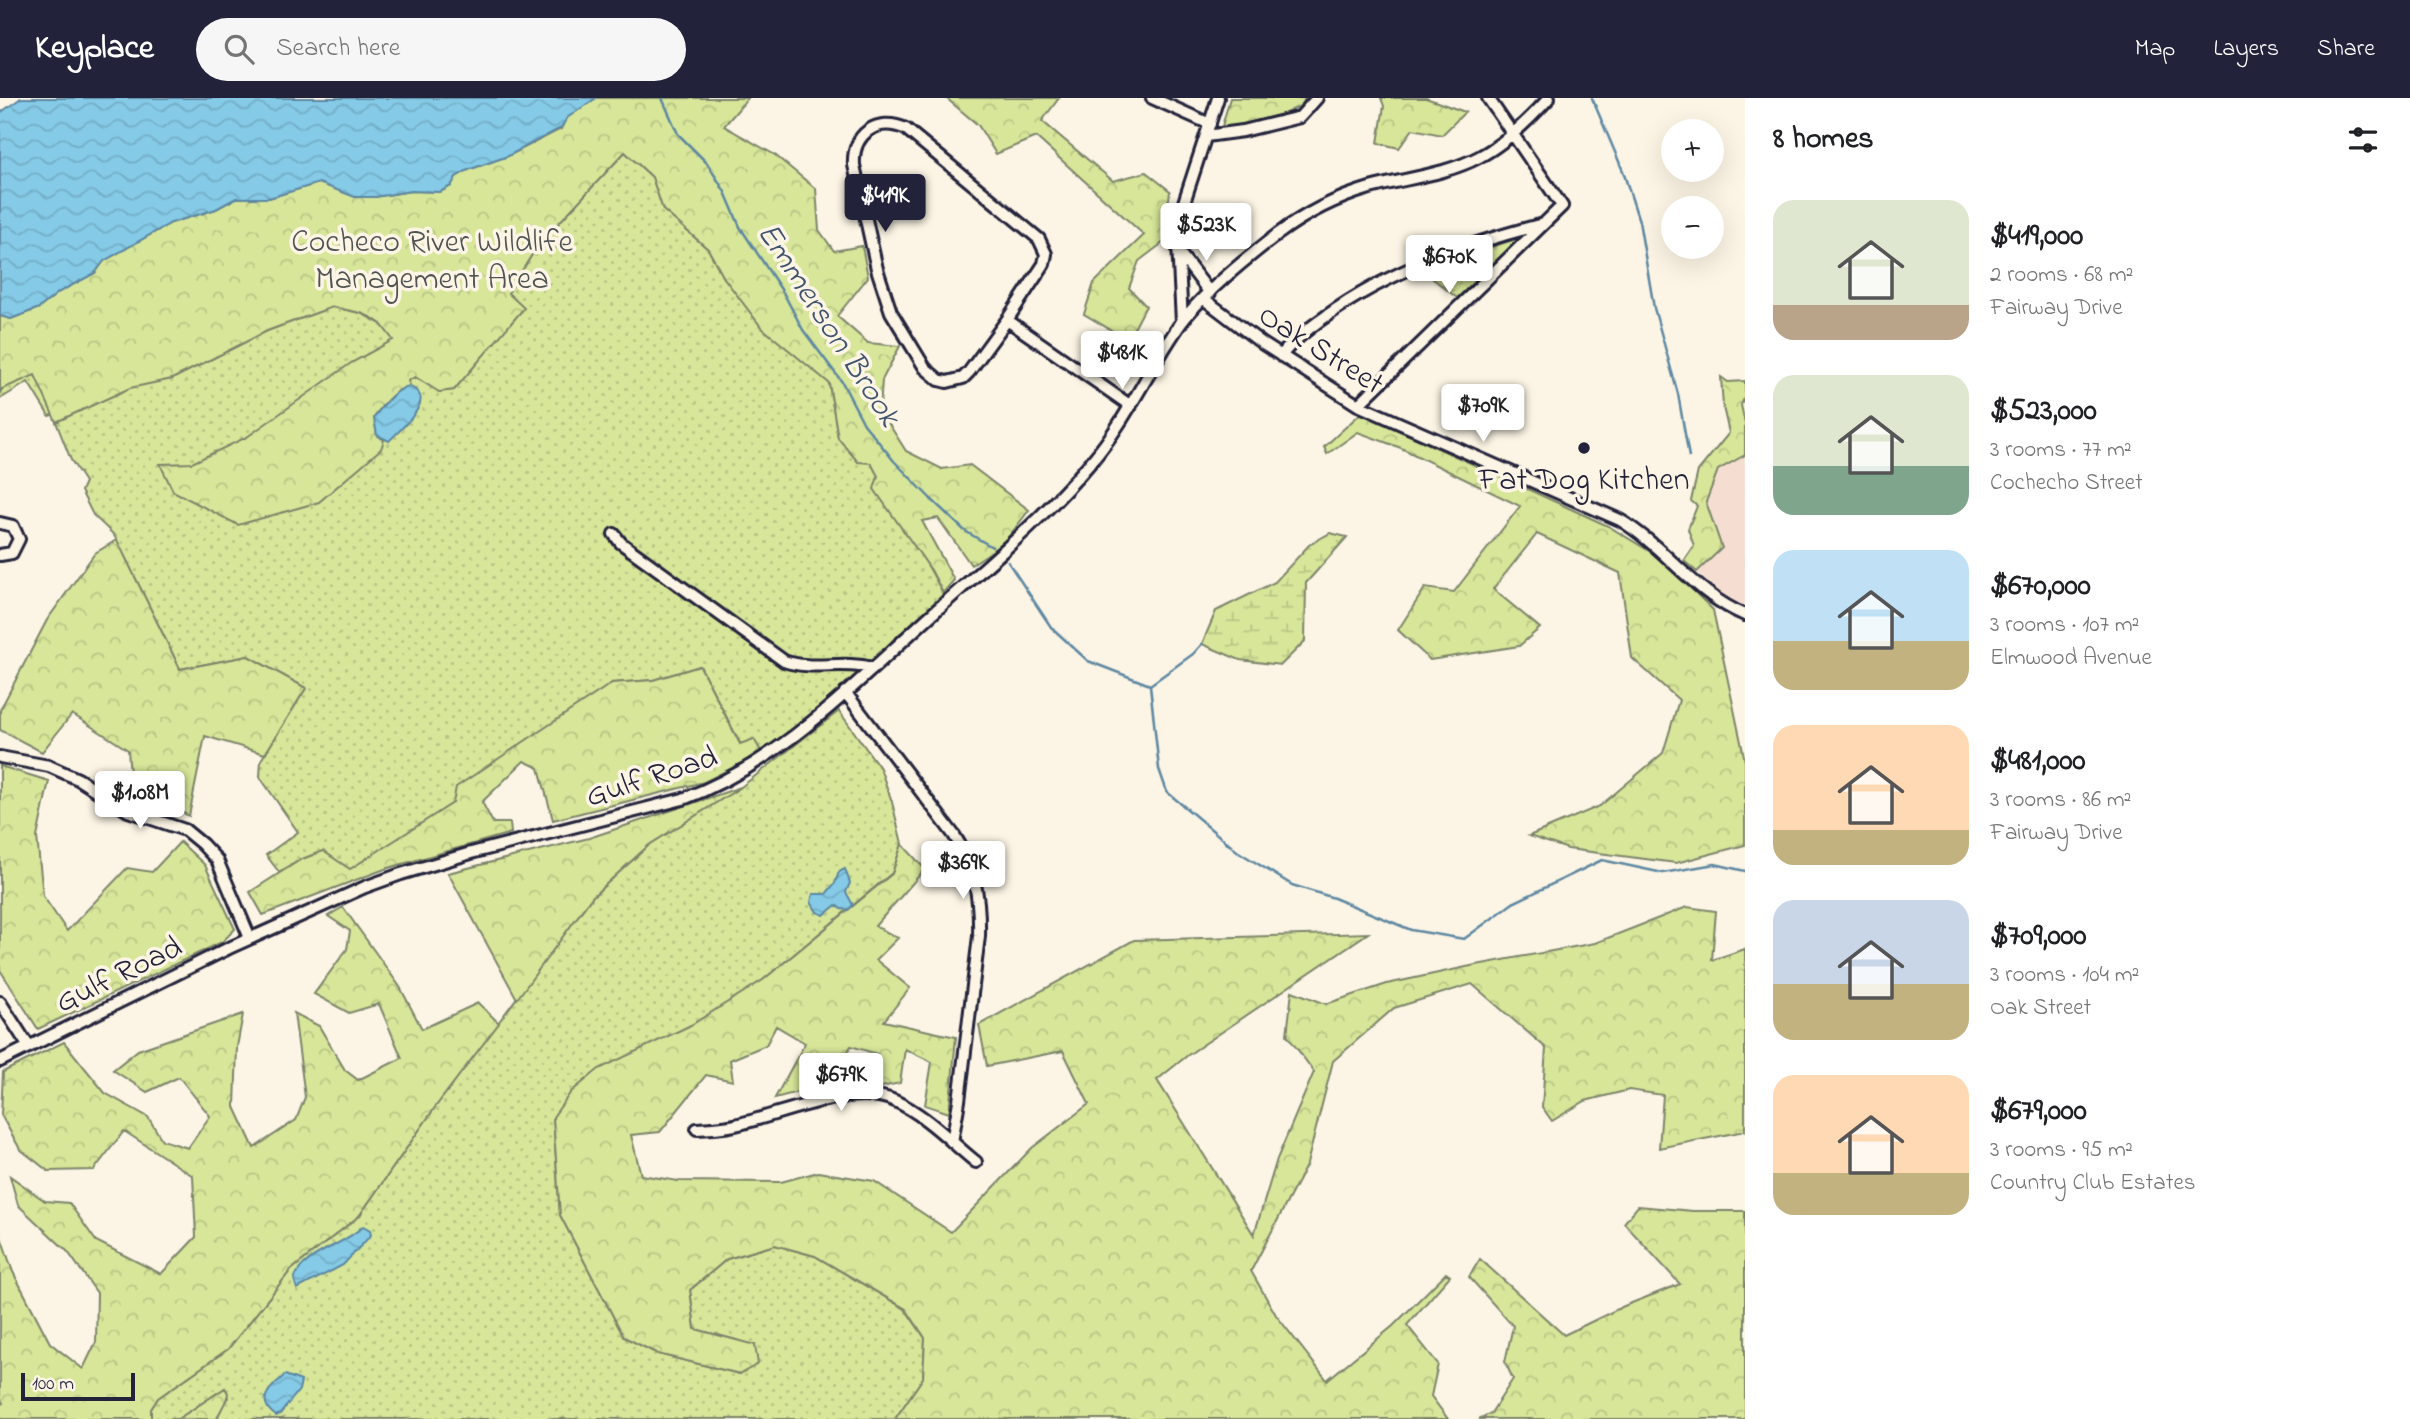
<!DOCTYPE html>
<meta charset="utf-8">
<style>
:root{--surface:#fff;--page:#f6f6f6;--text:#202124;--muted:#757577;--accent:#22223b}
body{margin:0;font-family:"Indie Flower",sans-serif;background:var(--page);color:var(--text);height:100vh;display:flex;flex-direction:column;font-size:26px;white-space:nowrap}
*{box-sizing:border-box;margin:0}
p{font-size:23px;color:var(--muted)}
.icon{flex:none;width:38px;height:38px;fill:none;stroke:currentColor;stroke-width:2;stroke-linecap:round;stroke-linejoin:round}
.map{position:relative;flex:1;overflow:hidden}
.drawer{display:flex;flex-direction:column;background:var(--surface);width:665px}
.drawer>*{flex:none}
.fabs{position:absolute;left:1661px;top:21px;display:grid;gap:14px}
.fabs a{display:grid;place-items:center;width:63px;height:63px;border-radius:50%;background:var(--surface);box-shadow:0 7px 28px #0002;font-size:35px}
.scale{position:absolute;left:21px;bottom:18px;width:114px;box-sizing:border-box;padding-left:7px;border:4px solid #22223b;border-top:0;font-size:19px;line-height:24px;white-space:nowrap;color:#22223b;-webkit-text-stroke:5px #fcf5e5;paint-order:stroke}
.price{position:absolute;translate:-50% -60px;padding:0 16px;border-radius:7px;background:#fff;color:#222;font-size:23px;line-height:46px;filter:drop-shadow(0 2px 4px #0008)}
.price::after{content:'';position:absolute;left:50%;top:42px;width:21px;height:16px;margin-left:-10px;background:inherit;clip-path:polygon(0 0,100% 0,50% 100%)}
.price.on{background:var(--accent);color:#fff}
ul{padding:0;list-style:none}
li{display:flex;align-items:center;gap:21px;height:175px;padding:0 28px}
li span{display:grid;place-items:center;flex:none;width:196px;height:140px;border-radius:21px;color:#555}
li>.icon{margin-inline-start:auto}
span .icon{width:84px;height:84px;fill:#fffc;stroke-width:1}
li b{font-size:30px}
h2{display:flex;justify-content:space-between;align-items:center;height:84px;padding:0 28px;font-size:30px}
header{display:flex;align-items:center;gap:42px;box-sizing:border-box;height:98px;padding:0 35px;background:var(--accent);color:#fff}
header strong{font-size:33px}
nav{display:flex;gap:38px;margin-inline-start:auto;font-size:24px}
.search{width:490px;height:63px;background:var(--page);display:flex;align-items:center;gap:18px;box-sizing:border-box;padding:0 24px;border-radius:38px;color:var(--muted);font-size:26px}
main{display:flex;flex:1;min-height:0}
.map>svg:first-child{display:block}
</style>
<header>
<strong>Keyplace</strong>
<div class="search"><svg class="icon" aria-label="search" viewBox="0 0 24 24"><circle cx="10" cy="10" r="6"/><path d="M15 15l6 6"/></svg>Search here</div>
<nav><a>Map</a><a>Layers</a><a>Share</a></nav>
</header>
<main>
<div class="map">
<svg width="1745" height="1321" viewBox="0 0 1745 1321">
<defs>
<pattern id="grass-dots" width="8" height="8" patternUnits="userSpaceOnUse" patternTransform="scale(1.75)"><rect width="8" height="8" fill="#d7e699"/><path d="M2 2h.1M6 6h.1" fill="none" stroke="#b8c585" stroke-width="1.8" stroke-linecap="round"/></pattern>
<pattern id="forest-crowns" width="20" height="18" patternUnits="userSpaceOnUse" patternTransform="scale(1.75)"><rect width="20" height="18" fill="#d7e699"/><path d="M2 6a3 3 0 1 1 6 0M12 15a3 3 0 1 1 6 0" fill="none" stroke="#b8c585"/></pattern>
<pattern id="wetland-marsh" width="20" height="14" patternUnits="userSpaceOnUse" patternTransform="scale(1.75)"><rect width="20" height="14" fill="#d7e699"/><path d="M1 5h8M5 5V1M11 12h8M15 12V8" fill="none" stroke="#b8c585"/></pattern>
<pattern id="water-waves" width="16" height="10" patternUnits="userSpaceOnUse" patternTransform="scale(1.75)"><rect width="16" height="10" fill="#85cae6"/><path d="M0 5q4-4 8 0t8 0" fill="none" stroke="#73adc6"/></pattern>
</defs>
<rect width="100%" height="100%" fill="#fcf5e5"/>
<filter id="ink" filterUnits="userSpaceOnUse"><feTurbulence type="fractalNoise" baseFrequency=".0143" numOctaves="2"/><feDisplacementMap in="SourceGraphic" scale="14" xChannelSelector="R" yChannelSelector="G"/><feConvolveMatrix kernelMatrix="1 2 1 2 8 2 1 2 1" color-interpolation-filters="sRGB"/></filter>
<g filter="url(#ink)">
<path fill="#f5ded1" d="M1745,357V509L1723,499L1697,474L1722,450L1706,404L1718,372Z"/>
<path fill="url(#grass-dots)" stroke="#7c846a" stroke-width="2" fill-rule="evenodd" d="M593,0H661L651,55L625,52L533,136L511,190L538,147L625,54L652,79L663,112L708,151L724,180L829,285L838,340L871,365L943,495L936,508L808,624L762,655L741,647L700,568L653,582L612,585L453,705L350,772L323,753L300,762L279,774L266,757L298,734L260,679L261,662L306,590L248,558L180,571L114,437L93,417L81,393L85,384L71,362L56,324L118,295L49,318L28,284L0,301V217ZM366,196L511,198L523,210L454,292L439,294L406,265L391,238L381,226L361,215L332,209L267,233L172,281L140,287L197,233Z
M1522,139L1457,200L1422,172Z
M839,613L880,670L892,704L902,746L892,775L763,882L553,1020L560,1117L624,1239L658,1256L740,1276L755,1247L695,1231L690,1192L727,1161L775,1147L815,1158L905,1211L925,1240L923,1280L895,1321H217L220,1311L228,1300L225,1290L178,1321H151V1311L158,1300L228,1251L291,1172L359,1118L436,1008L592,799L649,747L741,689Z"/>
<path fill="url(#forest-crowns)" stroke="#7c846a" stroke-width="2" d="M596,0H748L724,28L775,57L816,91L819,132L834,153L862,148L868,179L837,218L868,245L900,248L882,282L880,312L906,353L942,371L970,367L1029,412L1004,445L971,467L938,420L922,423L954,482L943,495L931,472L874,391L878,378L871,365L858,364L838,340L829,285L762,230L724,180L708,151L663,112L652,79L625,54L538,147L508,195L524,210L454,292L439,294L415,279L408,283L410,288C395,291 382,307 374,320L377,337L384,342L381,351L319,404L238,427L173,393L160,366L192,365L247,339L351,265L393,242L381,226L372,220L361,215L332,209L267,233L172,281L130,290L56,324L35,277L2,291L0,295V218L11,221L39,210L59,194L95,175L104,163L171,125L216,111L236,100H269L319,85L356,99H375L411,93L440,94L451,88L456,79L468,72L508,58L561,31L566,20Z
M946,0H1059L1042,23L1113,83L1146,74L1170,93L1164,144L1139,163L1129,190L1146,208L1128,242L1084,216L1094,185L1144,137L1036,39L996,56L978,27Z
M1230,0H1305L1302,7L1284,16L1221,32Z
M1381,0H1426L1465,14L1442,37L1413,31L1399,50L1378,45L1384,8Z
M1721,279L1728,284L1745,283V298L1741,307L1745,325V357L1718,372L1706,404L1722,450L1697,474L1684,463L1694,448L1688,431L1697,408L1691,403L1698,373L1729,335L1723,309Z
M1361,315L1608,428L1659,459L1713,512L1745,663V747L1676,765L1568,751L1529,738L1600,708L1663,655L1679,602L1632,560L1620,475L1537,436L1493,491L1540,530L1519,548L1430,562L1398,532L1425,490L1454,494L1520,408L1401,350L1358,334L1327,356L1324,349Z
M117,442L180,571L248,558L306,590L265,656L205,638L189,718L131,688L128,652L72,616L42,654L0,632V612L47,522L95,455Z
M700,568L740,646L754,641L762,655L704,684L553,722L539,670L524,663L482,704L493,725H510L511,735L385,771L263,817L250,794L300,762L323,753L350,771L453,705L456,689L612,585L653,582Z
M0,668L49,683L37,739L43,798L67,833L127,770L152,774L180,744L205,767L235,831L222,844L38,931L0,872Z
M741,689L649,747L592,799L517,901L448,775L589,740Z
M902,746L925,771L875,828L898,840L876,862L910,890L884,923L956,939L949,1015L925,1007L932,964L905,951L900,985L877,990V956L851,948L829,986L775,1000L805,945L776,928L766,947L730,962L733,983L706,977L660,1034L631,1037L641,1077L678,1083L781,1084L818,1074L874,1083L951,1134L1032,1050L1089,1006L1063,953L987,968L979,927L1134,842L1368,835L1188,957L1157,982L1254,1137L1277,1061L1314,974L1287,937L1292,893L1326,906L1387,886L1471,868L1595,845L1687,809L1716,813L1712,862L1745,851V1033L1659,1050L1663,997L1629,992L1585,1003L1552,1023L1542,1009L1546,950L1472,886L1394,910L1333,963L1307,1066L1251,1173L1276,1217L1327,1282L1393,1228L1446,1175L1450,1178L1407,1227L1438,1266L1431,1298L1448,1321H895L923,1280L925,1240L906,1211L815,1158L775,1147L727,1161L690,1192L695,1231L755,1247L758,1266L740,1276L658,1256L624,1239L560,1117L553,1019L571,994L599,971L691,927L763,882L892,776Z
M343,809L400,889L422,931L478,905L499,925L436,1008L359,1118L291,1172L228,1251L158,1300L151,1311V1321H0V1307L3,1305L0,1300V1136L13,1174L50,1245L83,1271L96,1244L97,1195L68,1154L18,1107L10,1078L45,1103L69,1105L96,1143L161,1176L196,1139L193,1078L124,1033L94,1072L48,1073L20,1051L1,1017L3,974L64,944L105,995L148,1019L162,1042L188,1050L210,1018L179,979L147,994L113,972L138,952L243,916L237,949L235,1009L254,1050L296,1022L305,999L294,915L319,928L345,972L358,982L402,960L379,906L349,915L314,896L347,851L350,833L328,818Z
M1638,1108L1693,1113H1745V1321H1479L1491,1315L1513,1281L1505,1264L1513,1228L1469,1179L1480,1161L1564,1237L1624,1208L1680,1186L1624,1125Z
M225,1290L228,1295C227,1304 220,1312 217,1321H178Z"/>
<path fill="url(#wetland-marsh)" stroke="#7c846a" stroke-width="2" d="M1330,435L1347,439L1306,485L1305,543L1281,567L1240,562L1202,546L1216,513L1275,484L1309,447Z"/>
<path fill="url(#water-waves)" stroke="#5d87a2" stroke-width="2" d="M21,0H596L567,20L561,30L508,58L468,72L456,79L451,88L440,94L411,93L375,99H355L319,85L269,100H236L216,111L171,125L104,163L95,175L59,194L39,210L11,221L0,218V15Z
M410,288C413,291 417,292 419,296C428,308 398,334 389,343L377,337L374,320C382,308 395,291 410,288Z
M845,771L850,785L846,794L853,807L848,812L841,811L836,807L824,817L817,814L811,804L813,796H826L835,785L839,774Z
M363,1128L370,1132L371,1137L343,1167L297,1191L294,1181C304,1154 344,1148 363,1128Z
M285,1277L301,1283L299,1292L280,1316L276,1318C254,1302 271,1289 285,1277Z"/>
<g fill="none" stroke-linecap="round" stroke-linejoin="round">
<path stroke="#5d87a2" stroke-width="2.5" d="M662,0L678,36L707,65L725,94L740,129L784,196L803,232L842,284L864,326L894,363L930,400L965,433L992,449
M1592,0L1623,73L1639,123L1654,210L1678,296L1689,359
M1008,464L1051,529L1088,563L1150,587
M1150,587L1159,671L1167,694L1237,753L1292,787L1334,800L1411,832L1464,841L1513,805L1602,762L1663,775L1715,766L1745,773
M1150,587L1193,556L1202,546"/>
<defs>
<path id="minor" d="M1152,0L1210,26
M1206,38L1243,33L1300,19L1317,0
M1178,153L1210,195
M1204,201L1263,246L1358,307L1620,422C1665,449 1696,497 1745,517
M1007,222L1044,166L1046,156L1039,141L906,31C877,18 852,36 854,67L877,171L891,214L925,270L939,282L947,284L963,280L969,274L1007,222L1131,308
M1182,224L1177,126L1218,0
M1281,258C1293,242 1309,230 1325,219C1390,172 1466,146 1543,126
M1358,307L1562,108L1488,0
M0,425L13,428L19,441L12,455L0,457
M614,436L621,445L784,563C812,573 843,562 872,570
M845,594L954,737C975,769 980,799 979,838L959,1003L952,1044
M0,659L49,668L78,681L128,713L185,732L202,746L217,762L250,840
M0,904L29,949
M0,963L229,850L365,789L401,776L471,755L683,701C782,664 853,587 930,518C985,469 1043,421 1091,364C1127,322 1149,270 1181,225C1204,194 1248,159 1278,136C1306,115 1336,100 1370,90C1406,80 1445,77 1479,59C1506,45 1529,22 1549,0
M697,1031C711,1030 726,1030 739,1026C783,1016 854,984 895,1003C926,1017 951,1044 976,1064"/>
</defs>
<use href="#minor" stroke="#22223b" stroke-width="16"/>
<use href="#minor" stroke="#fcf5e5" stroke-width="10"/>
</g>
</g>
<circle fill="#22223b" stroke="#fcf5e5" stroke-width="2.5" cx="1584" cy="350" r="7"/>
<g text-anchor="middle" stroke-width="7" stroke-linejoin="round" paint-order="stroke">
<g font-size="32" fill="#4f5352" stroke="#fcf5e5">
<text x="432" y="153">Cocheco River Wildlife<tspan x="432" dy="37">Management Area</tspan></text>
</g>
<g font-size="32" fill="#22223b" stroke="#fcf5e5">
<text transform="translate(1322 250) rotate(32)" y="11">Oak Street</text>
<text transform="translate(651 677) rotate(-18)" y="11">Gulf Road</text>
<text transform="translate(118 875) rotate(-26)" y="11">Gulf Road</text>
</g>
<g font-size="32" fill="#22223b" stroke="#fcf5e5">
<text x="1584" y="391">Fat Dog Kitchen</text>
</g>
<g font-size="33" font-style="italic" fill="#40546e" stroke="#fcf5e5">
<text transform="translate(831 225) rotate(57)" y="12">Emmerson Brook</text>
</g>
</g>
</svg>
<div class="fabs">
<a>+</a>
<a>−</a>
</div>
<div class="scale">100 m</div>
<b class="price on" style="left:885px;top:136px">$419K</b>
<b class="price" style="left:1206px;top:165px">$523K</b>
<b class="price" style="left:1449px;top:197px">$670K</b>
<b class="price" style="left:1122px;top:293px">$481K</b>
<b class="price" style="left:1483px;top:346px">$709K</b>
<b class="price" style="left:140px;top:733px">$1.08M</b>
<b class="price" style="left:963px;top:803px">$369K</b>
<b class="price" style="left:841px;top:1015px">$679K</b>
</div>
<section class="drawer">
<h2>8 homes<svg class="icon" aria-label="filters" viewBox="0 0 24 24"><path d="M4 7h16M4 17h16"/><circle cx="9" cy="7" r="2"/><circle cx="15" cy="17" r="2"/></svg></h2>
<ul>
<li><span style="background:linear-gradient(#dfe7d0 75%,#b9a48a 0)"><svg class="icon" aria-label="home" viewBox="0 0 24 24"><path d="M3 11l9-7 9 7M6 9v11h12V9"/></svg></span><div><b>$419,000</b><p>2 rooms · 68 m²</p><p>Fairway Drive</p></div></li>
<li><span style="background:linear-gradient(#dfe7d0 65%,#7fa58c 0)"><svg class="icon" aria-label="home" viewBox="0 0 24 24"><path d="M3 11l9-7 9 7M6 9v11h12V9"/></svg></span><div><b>$523,000</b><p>3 rooms · 77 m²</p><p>Cochecho Street</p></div></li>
<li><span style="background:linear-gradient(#bfe0f5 65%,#c2b280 0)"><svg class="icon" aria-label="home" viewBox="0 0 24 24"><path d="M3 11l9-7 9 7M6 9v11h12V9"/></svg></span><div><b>$670,000</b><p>3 rooms · 107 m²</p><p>Elmwood Avenue</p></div></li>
<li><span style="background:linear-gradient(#ffd9b3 75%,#c2b280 0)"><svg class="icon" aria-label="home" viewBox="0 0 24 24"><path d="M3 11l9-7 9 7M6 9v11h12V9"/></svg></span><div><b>$481,000</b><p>3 rooms · 86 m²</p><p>Fairway Drive</p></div></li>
<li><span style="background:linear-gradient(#c9d6e8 60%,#c2b280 0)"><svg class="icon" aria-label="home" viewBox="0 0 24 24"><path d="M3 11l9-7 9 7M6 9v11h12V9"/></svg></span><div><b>$709,000</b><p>3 rooms · 104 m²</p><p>Oak Street</p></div></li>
<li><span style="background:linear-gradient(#ffd9b3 70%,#c2b280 0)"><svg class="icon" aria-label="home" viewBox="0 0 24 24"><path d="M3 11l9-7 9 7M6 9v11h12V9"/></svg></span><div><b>$679,000</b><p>3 rooms · 95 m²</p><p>Country Club Estates</p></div></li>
</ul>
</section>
</main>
